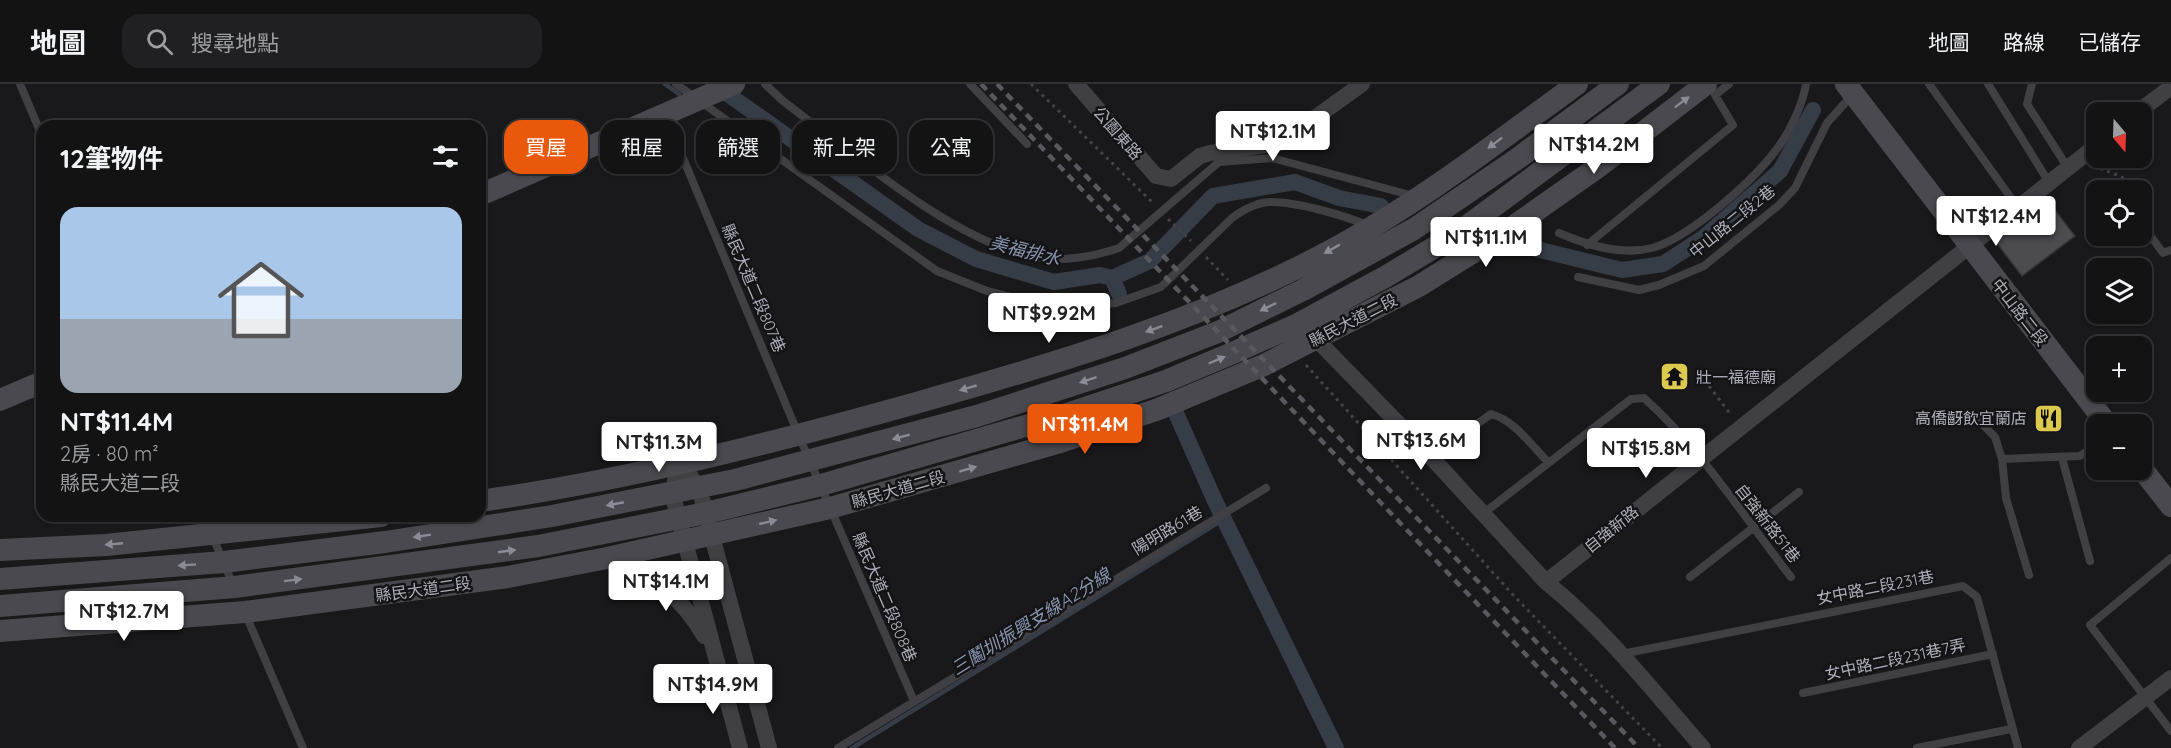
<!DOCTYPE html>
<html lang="zh-TW">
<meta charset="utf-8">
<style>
:root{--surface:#131314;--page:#202022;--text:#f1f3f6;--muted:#9d9ea0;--line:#323234;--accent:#ea580c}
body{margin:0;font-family:Quicksand,"Noto Sans TC",sans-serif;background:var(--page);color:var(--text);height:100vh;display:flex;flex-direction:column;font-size:22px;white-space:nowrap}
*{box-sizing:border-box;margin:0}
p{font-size:20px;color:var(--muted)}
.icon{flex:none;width:33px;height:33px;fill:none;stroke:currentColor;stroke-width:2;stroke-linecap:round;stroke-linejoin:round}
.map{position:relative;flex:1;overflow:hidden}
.drawer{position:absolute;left:36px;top:36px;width:450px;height:402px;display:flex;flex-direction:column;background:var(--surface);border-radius:18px;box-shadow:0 2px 4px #0004,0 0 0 2px var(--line)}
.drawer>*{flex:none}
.top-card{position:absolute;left:504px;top:36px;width:570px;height:54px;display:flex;gap:12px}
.needle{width:39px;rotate:161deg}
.fabs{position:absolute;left:2086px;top:18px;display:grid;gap:12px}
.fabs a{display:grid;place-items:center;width:66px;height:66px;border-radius:12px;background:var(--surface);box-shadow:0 2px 4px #0004,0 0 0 2px var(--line);font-size:30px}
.price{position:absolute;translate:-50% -51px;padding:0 14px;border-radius:6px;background:#fff;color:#222;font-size:20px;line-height:39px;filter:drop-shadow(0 2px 3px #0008)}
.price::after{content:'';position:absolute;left:50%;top:36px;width:18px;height:14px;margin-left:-9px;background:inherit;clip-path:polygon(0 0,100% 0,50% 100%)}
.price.selected{background:var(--accent);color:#fff}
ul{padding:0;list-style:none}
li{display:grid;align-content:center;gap:12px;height:318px;padding:0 24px}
li span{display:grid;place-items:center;height:186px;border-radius:18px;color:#555}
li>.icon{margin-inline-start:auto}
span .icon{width:108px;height:108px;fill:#fffc;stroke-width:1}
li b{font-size:26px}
h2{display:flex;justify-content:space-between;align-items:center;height:72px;padding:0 24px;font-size:26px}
.pill{padding:0 21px;border-radius:18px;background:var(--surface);box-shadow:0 2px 4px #0004,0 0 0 2px var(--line);font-size:21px;line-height:54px}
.pill.selected{background:var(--accent);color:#fff}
header{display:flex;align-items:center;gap:36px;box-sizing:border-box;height:84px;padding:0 30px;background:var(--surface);border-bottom:2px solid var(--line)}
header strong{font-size:28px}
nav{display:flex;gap:33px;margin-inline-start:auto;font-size:21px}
.search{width:420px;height:54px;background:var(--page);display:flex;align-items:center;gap:15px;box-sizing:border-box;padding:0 21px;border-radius:18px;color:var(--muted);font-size:22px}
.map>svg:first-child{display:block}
</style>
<header>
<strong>地圖</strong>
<div class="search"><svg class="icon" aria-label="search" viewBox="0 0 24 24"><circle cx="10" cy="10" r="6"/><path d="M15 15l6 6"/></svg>搜尋地點</div>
<nav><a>地圖</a><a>路線</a><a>已儲存</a></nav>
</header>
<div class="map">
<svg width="2171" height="664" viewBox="0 0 2171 664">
<rect width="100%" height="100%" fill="#19191b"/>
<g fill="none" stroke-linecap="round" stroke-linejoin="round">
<path stroke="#373d46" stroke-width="4.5" d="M665,0L679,10
M852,664L1224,435"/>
<path stroke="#373d46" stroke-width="16" d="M715,1L918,145L976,175L1054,198L1100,191L1112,194L1150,177L1213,112L1295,98L1339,114L1381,122
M1508,158L1622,186L1663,180L1703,154L1780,87L1813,26
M1112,194L1119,210
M1175,327L1215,417L1336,664"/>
</g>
<path fill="#4c4b50" stroke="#343337" stroke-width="1.5" d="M2048,117L2075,152L2022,192L1995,157Z"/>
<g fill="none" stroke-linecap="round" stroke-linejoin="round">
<path stroke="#434348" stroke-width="3" stroke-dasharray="3 4.5" stroke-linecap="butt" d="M1031,0L1153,119
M2093,82C2116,90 2134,97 2153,113
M1168,135L1191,157
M1206,173L1228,196
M37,202L42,200
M1306,281L1514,512L1662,664
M1709,302L1731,331"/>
<path stroke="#404044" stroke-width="8" d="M20,0L42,52
M676,0L937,187L987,207L1031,218L1071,223L1116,219L1161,203L1232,134C1243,126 1257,118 1271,118C1297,118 1343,131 1367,141
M765,0L783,17C851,68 951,156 1034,173C1061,178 1093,173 1119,164L1219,78L1272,74L1414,112
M970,0L1027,60
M1929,0L2019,125
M1988,0L2050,100
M2032,0L2027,20L2068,84
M665,31L799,352L914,617
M2147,147L2163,169L2171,166
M1559,149C1587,161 1621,172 1652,164C1689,154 1753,97 1776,66C1789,50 1803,20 1806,0
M1587,161L1733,41L1715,11L1729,0
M1578,193L1639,206L1659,201L1704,182L1779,121L1795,104L1827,39L1852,11
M1974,332L1995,353L2002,375L2006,414L2029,491
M1431,373L1491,330C1514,336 1531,361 1548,378
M2062,374L2090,477
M2002,375L2080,372L2097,360
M1484,429L1631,315L1644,314C1701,365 1744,433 1791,493
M204,432L233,501
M2171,474L2090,541L2171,647
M1690,493L1799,408
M245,529L303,664
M1622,570L1963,502L1977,513L2018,664
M1803,609L1993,570
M838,664L1266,404
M1917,664L2011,645"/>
<path stroke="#404044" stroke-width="16" d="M1076,0L1156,92L1171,95L1200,72L1210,69L1280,59L1362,0
M2138,28L2171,3
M1317,256L1431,373L1546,498
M680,378L699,404L769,664
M680,378L672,409L740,664
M607,474C649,489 682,512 704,552
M1703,664C1653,607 1605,545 1546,498L2097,61
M2079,664L2171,594"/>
<path stroke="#49494f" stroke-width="22" d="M1846,0L2107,340
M480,111L734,0
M0,316L42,298
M2142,385L2171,422
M480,417C627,396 773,359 916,319C1058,279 1199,237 1330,167C1418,120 1496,59 1577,0
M0,466L106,461L381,432
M0,495L224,478L385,458L552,432L735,396L977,332L1125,284L1218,248L1303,206L1414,145L1517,75L1618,0
M0,522L235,503L538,462L706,429L821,401L1070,329L1166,297L1235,268L1298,240L1385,193L1455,151L1659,0
M0,547L245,528L508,493L607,474L830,424L1057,359L1156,326L1264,281L1419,202L1507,147L1598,83L1706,0"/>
<path stroke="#58585e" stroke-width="4.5" stroke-dasharray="8 6" stroke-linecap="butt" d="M981,0L1615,664
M997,0L1639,664"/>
</g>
<defs><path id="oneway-solid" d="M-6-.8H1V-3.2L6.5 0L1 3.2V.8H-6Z" transform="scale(1.5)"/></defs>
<g fill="#8a8b94">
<use href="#oneway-solid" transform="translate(1682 18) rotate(-37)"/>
<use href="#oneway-solid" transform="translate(1495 59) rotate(143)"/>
<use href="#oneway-solid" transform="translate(1332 165) rotate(151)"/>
<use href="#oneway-solid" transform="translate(1268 223) rotate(154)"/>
<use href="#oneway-solid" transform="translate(1154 245) rotate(160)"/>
<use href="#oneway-solid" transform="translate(1217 276) rotate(-23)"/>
<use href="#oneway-solid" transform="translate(1088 296) rotate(162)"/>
<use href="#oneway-solid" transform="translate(968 304) rotate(164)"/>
<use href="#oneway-solid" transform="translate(901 353) rotate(165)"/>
<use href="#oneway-solid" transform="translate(968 385) rotate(-16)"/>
<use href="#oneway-solid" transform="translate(615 420) rotate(169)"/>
<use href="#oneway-solid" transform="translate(768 438) rotate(-13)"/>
<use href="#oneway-solid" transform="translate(422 452) rotate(171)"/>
<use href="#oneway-solid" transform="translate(114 460) rotate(175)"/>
<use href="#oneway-solid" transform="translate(507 467) rotate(-8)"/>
<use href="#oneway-solid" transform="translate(187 481) rotate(176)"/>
<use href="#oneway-solid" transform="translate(293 496) rotate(-7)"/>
</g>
<defs>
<symbol id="temple-square" viewBox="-11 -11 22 22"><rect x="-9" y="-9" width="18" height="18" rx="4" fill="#dcca4f" stroke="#141416"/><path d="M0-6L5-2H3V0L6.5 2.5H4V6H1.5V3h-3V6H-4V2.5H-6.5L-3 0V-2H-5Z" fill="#111"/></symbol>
<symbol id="restaurant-square" viewBox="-11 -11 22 22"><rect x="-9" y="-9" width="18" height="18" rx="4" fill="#dcca4f" stroke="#141416"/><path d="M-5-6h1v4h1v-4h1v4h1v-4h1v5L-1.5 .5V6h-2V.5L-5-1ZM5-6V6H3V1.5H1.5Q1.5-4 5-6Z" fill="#111"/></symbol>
</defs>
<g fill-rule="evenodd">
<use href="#temple-square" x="1658" y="276" width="33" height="33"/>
<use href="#restaurant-square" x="2032" y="318" width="33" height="33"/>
</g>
<g text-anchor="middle" stroke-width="5" stroke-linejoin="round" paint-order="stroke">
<g font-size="16" fill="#adaeb9" stroke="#141416">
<text transform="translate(1118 49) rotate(49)" y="6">公園東路</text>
<text transform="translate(1732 137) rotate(-39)" y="6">中山路二段2巷</text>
<text transform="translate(754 204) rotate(67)" y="6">縣民大道二段807巷</text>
<text transform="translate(2020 228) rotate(52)" y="6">中山路二段</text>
<text transform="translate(1353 236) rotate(-27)" y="6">縣民大道二段</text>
<text transform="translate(898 405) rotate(-16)" y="6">縣民大道二段</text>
<text transform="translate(1768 439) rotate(52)" y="6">自強新路51巷</text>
<text transform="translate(1611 445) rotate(-39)" y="6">自強新路</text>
<text transform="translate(1167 446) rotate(-31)" y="6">陽明路61巷</text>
<text transform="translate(1875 503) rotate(-11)" y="6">女中路二段231巷</text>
<text transform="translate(423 505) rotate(-8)" y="6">縣民大道二段</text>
<text transform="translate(885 513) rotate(67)" y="6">縣民大道二段808巷</text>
<text transform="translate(1895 575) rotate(-12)" y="6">女中路二段231巷7弄</text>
</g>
<g font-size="16" fill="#adaeb9" stroke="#141416" text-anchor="start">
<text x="1696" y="299">壯一福德廟</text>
<text x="2027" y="340" text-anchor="end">高僑齖飲宜蘭店</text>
</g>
<g font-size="18" font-style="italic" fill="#8995af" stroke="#141416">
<text transform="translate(1025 167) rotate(14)" y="6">美福排水</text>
<text transform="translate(1031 538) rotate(-32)" y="6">三鬮圳振興支線A2分線</text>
</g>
</g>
</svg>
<div class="fabs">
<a><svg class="needle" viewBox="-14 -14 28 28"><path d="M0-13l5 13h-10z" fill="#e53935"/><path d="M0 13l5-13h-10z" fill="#9d9ea0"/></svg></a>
<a><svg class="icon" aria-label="locate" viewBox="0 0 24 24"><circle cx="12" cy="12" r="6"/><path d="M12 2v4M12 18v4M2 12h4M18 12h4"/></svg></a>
<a><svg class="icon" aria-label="layers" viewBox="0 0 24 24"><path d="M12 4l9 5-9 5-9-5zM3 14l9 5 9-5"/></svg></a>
<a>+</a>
<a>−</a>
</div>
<b class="price" style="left:1273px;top:78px">NT$12.1M</b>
<b class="price" style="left:1594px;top:91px">NT$14.2M</b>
<b class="price" style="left:1996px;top:163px">NT$12.4M</b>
<b class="price" style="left:1486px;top:184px">NT$11.1M</b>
<b class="price" style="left:1049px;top:260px">NT$9.92M</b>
<b class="price selected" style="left:1085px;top:371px">NT$11.4M</b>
<b class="price" style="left:1421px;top:387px">NT$13.6M</b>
<b class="price" style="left:659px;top:389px">NT$11.3M</b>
<b class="price" style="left:1646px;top:395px">NT$15.8M</b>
<b class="price" style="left:666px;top:528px">NT$14.1M</b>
<b class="price" style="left:124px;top:558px">NT$12.7M</b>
<b class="price" style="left:713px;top:631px">NT$14.9M</b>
<div class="top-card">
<a class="pill selected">買屋</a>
<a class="pill">租屋</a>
<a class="pill">篩選</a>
<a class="pill">新上架</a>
<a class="pill">公寓</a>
</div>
<section class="drawer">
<h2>12筆物件<svg class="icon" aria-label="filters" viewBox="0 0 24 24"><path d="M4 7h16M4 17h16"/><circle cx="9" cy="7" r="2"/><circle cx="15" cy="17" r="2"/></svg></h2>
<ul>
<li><span style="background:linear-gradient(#a9c7e8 60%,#9aa5b1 0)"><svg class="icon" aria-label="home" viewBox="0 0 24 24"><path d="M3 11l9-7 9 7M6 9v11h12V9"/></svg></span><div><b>NT$11.4M</b><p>2房 · 80 m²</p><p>縣民大道二段</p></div></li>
</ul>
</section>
</div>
